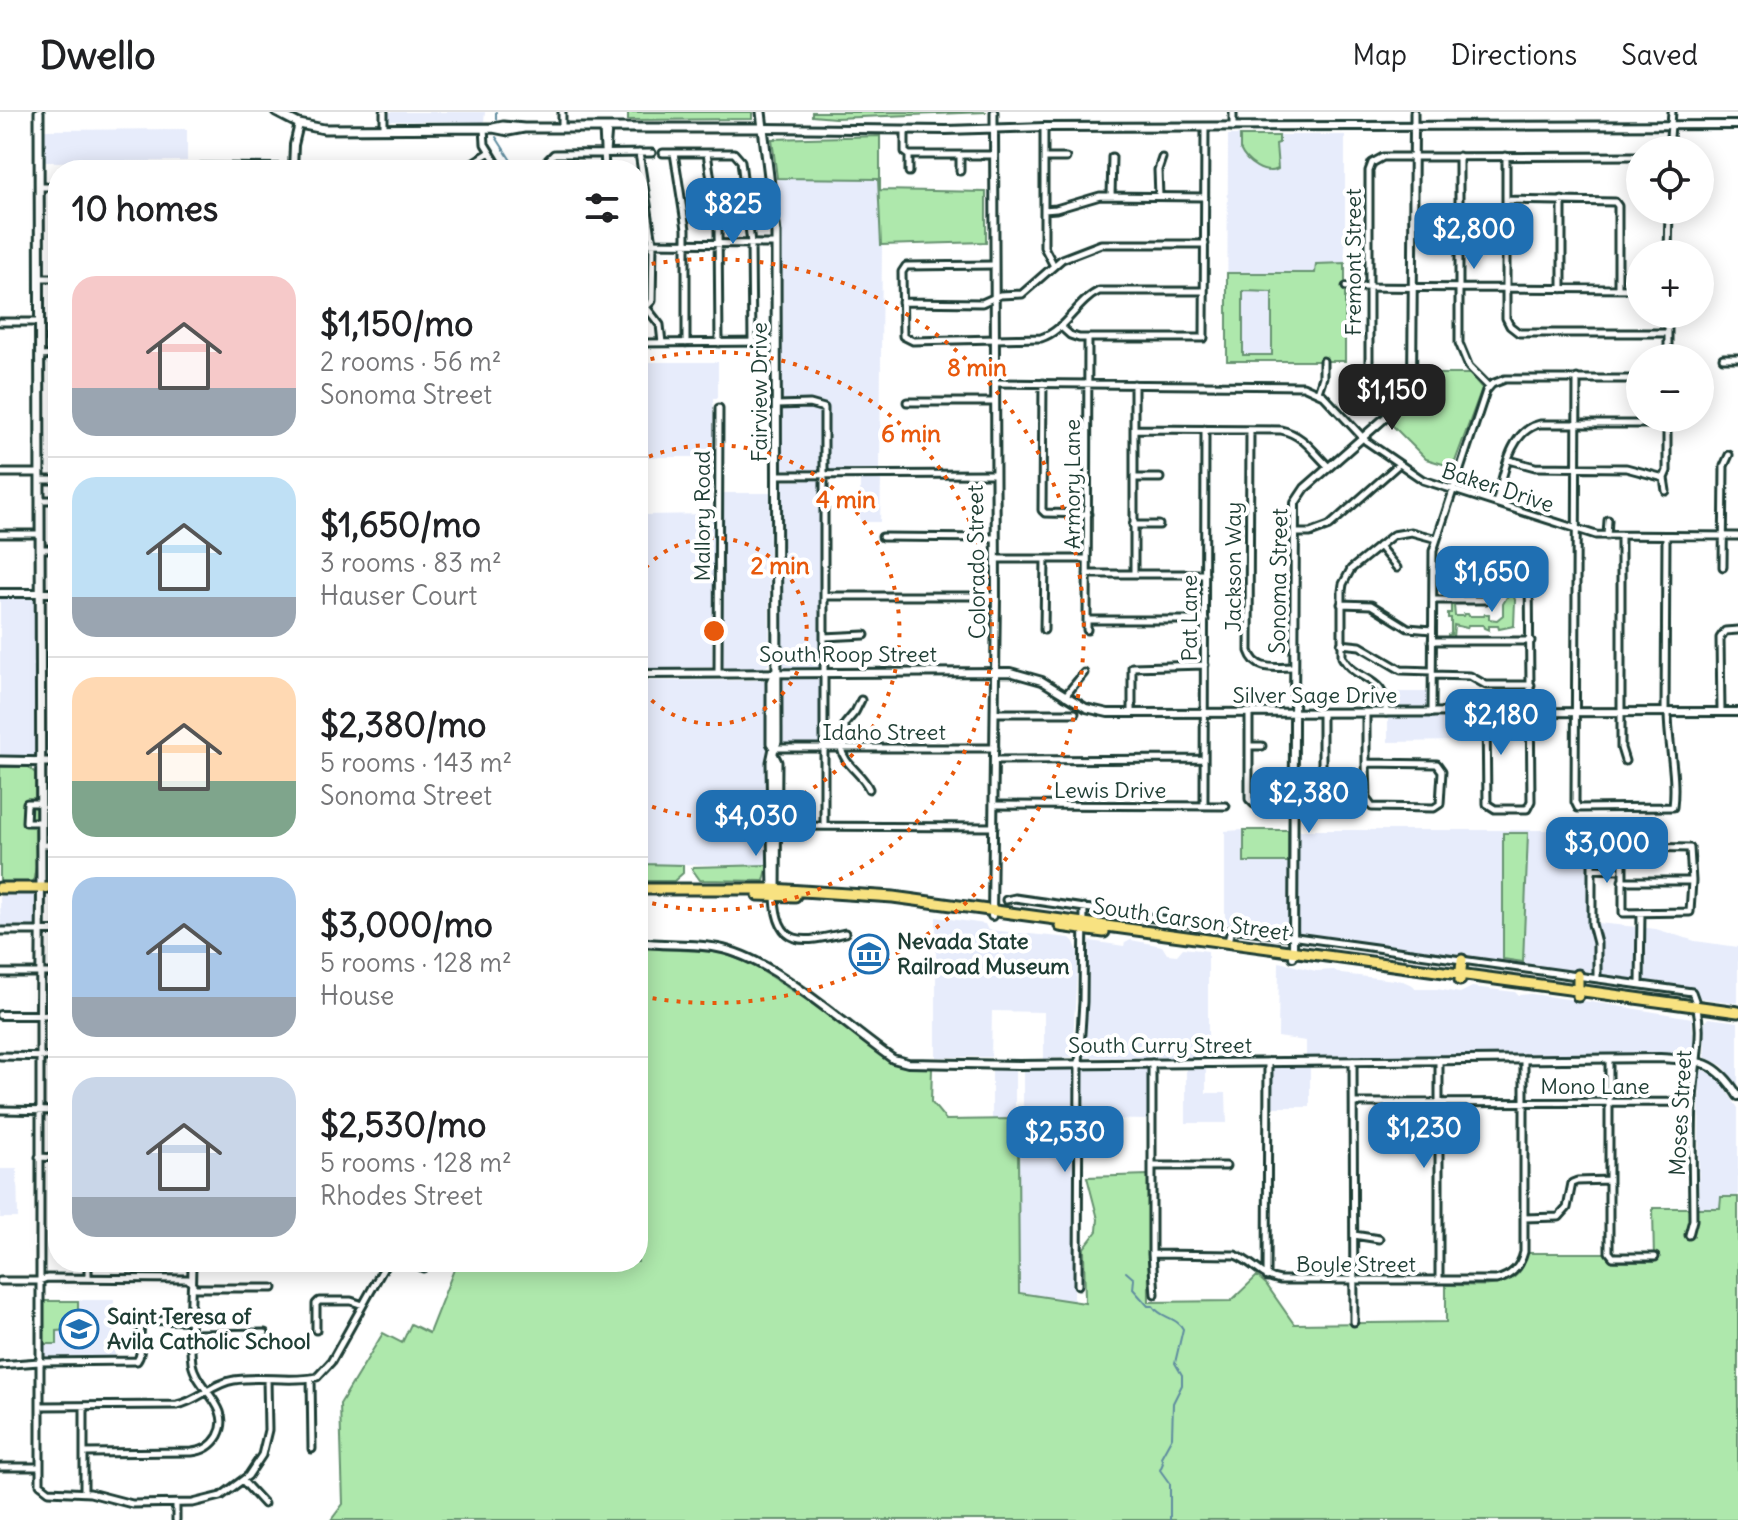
<!DOCTYPE html>
<meta charset="utf-8">
<style>
:root{--surface:#fff;--page:#f6f6f6;--text:#202124;--muted:#757577;--line:#e0e0e0;--accent:#1f6fb2}
body{margin:0;font-family:Delius,sans-serif;background:var(--page);color:var(--text);height:100vh;display:flex;flex-direction:column;font-size:30px;white-space:nowrap}
*{box-sizing:border-box;margin:0}
p{font-size:26px;color:var(--muted)}
.icon{flex:none;width:44px;height:44px;fill:none;stroke:currentColor;stroke-width:2;stroke-linecap:round;stroke-linejoin:round}
.map{position:relative;flex:1;overflow:hidden}
.drawer{position:absolute;left:48px;top:48px;width:600px;height:1112px;display:flex;flex-direction:column;background:var(--surface);border-radius:32px;box-shadow:0 4px 20px #0003}
.drawer>*{flex:none}
.fabs{position:absolute;left:1626px;top:24px;display:grid;gap:16px}
.fabs a{display:grid;place-items:center;width:88px;height:88px;border-radius:50%;background:var(--surface);box-shadow:0 4px 20px #0003;font-size:40px}
.price{position:absolute;translate:-50% -68px;padding:0 18px;border-radius:16px;background:var(--accent);color:#fff;font-size:26px;line-height:52px;filter:drop-shadow(0 2px 4px #0008)}
.price::after{content:'';position:absolute;left:50%;top:48px;width:24px;height:18px;margin-left:-12px;background:inherit;clip-path:polygon(0 0,100% 0,50% 100%)}
.price.current{background:#222;color:#fff}
ul{padding:0;list-style:none}
li{display:flex;align-items:center;gap:24px;height:200px;padding:0 24px}
li+li{border-top:2px solid var(--line)}
li span{display:grid;place-items:center;flex:none;width:224px;height:160px;border-radius:24px;color:#555}
li>.icon{margin-inline-start:auto}
span .icon{width:96px;height:96px;fill:#fffc;stroke-width:1}
li b{font-size:34px}
h2{display:flex;justify-content:space-between;align-items:center;height:96px;padding:0 24px;font-size:34px}
header{display:flex;align-items:center;gap:48px;box-sizing:border-box;height:112px;padding:0 40px;background:var(--surface);border-bottom:2px solid var(--line)}
header strong{font-size:38px}
nav{display:flex;gap:44px;margin-inline-start:auto;font-size:28px}
.map>svg:first-child{display:block}
</style>
<header>
<strong>Dwello</strong>
<nav><a>Map</a><a>Directions</a><a>Saved</a></nav>
</header>
<div class="map">
<svg width="1738" height="1408" viewBox="0 0 1738 1408">
<rect width="100%" height="100%" fill="#fff"/>
<filter id="ink" filterUnits="userSpaceOnUse"><feTurbulence type="fractalNoise" baseFrequency=".0125" numOctaves="2"/><feDisplacementMap in="SourceGraphic" scale="16" xChannelSelector="R" yChannelSelector="G"/><feConvolveMatrix kernelMatrix="1 2 1 2 8 2 1 2 1" color-interpolation-filters="sRGB"/></filter>
<g filter="url(#ink)">
<path fill="#e7ecfb" d="M388,0H485L484,10L390,9Z
M187,17V49L45,50V18Z
M1228,23H1345V249H1227Z
M776,66L878,67L882,133L880,360L783,357L782,123Z
M642,250H718V286H713L714,345H642Z
M818,368L820,370L821,631H782L780,568L783,565V369Z
M860,368H881L880,410H860Z
M720,381H770L769,552L764,556H725L722,553Z
M714,402L712,555L647,557L646,509L642,508V403Z
M0,486H35V644H0Z
M764,568L768,573V753L642,752V569Z
M1388,580H1436V606H1464V629L1388,630Z
M1244,718V750H1288V817L1285,819L1225,811V719Z
M1297,718H1587L1588,810L1656,817L1695,829L1738,835V891L1699,886L1695,876L1299,821L1297,818Z
M0,782L37,783V816H1V857Z
M936,805L985,812L988,818L1070,826L1074,830L1078,840L1072,945L1044,947V900L992,899L991,945H936Z
M1131,828L1162,834L1167,842L1177,843L1183,836L1208,839V946L1085,945L1090,829L1124,834L1125,831Z
M1279,850L1316,859L1334,858L1341,862L1403,869L1414,874L1415,877H1437L1460,881L1472,875L1515,880L1518,883L1531,882L1605,892L1692,906L1694,940L1693,942L1306,944V929L1278,925Z
M1708,906L1738,910V975L1723,954L1705,945L1704,912Z
M1273,955H1310V995H1271Z
M1086,956H1145L1149,960L1148,1008L1082,1007V961Z
M1072,957L1076,961V1014L1074,1190L1018,1181V1033L1024,1032L1027,1023L1023,1016V958Z
M1186,957H1206V981H1226L1227,1011H1186Z
M992,958H1015V1007H992Z
M1702,958L1718,965L1738,996V1085H1721V1096L1698,1095L1700,962Z
M0,1057H17L18,1106H0Z
M43,1188H114L115,1246H43Z"/>
<path fill="#aee8ac" stroke="#669270" stroke-width="2" fill-rule="evenodd" d="M628,0H752V7L628,8Z
M812,0H987L835,6L812,4Z
M880,24V78L986,80V130L881,133L878,67L777,66L772,27Z
M1240,24H1279V31L1276,32L1278,57C1265,64 1246,51 1240,37C1240,36 1240,25 1240,24Z
M1345,151V249H1227V161H1315L1316,152ZM1243,179L1272,180V243H1243Z
M638,250H642V508L638,509Z
M1419,262H1470L1482,276L1453,355L1426,347L1389,310L1410,288Z
M1516,453L1524,461L1526,478H1515L1513,482L1515,488L1514,514L1499,517L1498,514H1489V518L1484,516L1483,513H1468L1467,516L1454,513L1453,526H1448V523L1451,522V506H1448V501H1451V493H1454L1455,504H1463L1464,502H1468L1469,504H1484L1485,502H1489V507L1497,508L1503,503V492L1511,478L1506,470L1515,473L1522,460L1514,456Z
M638,562H642V752L683,753V761L674,769H638Z
M0,655H29L35,661L36,755L33,771H0Z
M1244,718H1288V750H1244Z
M1503,721H1528L1523,850L1503,847Z
M768,753L764,769L700,768L692,757L693,755Z
M638,836L720,840L753,853L822,898L899,954L932,956L931,990L946,1008L1015,1007V1016L1009,1026L1018,1036L1019,1181L1085,1191L1084,1136L1097,1119L1098,1107L1087,1065L1148,1063L1149,1190L1231,1189L1257,1164L1266,1172L1294,1212L1446,1210V1173C1479,1172 1520,1183 1527,1141H1605L1613,1150H1654L1653,1096H1720L1721,1085H1738V1408H331L343,1392L340,1292L383,1221L402,1231L411,1212L429,1221L457,1150H638Z
M43,1189H78V1205L69,1218L57,1219V1232H44Z"/>
<g fill="none" stroke-linecap="round" stroke-linejoin="round">
<path stroke="#5e8c9f" stroke-width="2" d="M496,7V0
M496,25L517,58
M1126,1160L1134,1167L1133,1177L1148,1194H1153C1160,1206 1177,1205 1183,1217L1175,1251L1182,1263V1273L1173,1291L1172,1325L1161,1345L1163,1351L1160,1358L1170,1372V1408"/>
<defs>
<path id="minor" d="M562,0V16
M994,0V16
M1414,14V0
M1044,15V135L1054,154
M1233,15V0
M484,16L485,32L501,58
M603,16L605,58
M384,17V0
M905,18V40L909,43H994
M1669,38L1672,0
M606,41L608,16
M663,41H734L741,49L751,131L752,230
M674,41L686,117V231
M707,41L718,115L719,231
M1459,44V231L1469,255L1489,275
M1506,44V206L1510,214L1519,221H1668
M1044,46H1066
M195,58L201,55L455,57L468,54L490,40
M547,58V49L554,42L652,41
M960,59V43
M909,60V43
M39,75H58
M1111,84L1112,45
M1159,84L1158,58L1162,46
M1506,88L1615,90L1618,94V177
M1044,98L1056,97L1100,84L1205,85
M638,131L776,132
M1668,142L1669,98
M994,153L906,154L902,160L903,224L913,229L1041,226C1065,219 1077,189 1099,179H1204
M39,166H58
M1346,175L1640,177
M1562,177V88
M902,190L982,191L1000,183L1022,182L1062,147L1101,132H1205
M646,195L660,213L662,231
M638,197L646,195L652,189L653,131L639,41
M0,210H39
M1060,214L1070,223L1079,226H1204L1205,15
M638,231L776,230
M40,244L58,243
M1668,246V202
M1723,246H1738
M1577,266L1575,690L1578,696L1673,695C1677,663 1668,633 1668,600
M994,271L1303,274L1323,283L1366,329L1423,368L1596,423L1738,424
M1043,271L1042,398L1045,401L1088,402
M1134,272V462
M1318,280L1323,265V249
M907,290H993
M777,293L810,292L824,296V714
M1396,296L1375,269L1369,254V59L1372,51L1383,45L1640,44
M1134,317L1281,318C1304,323 1313,340 1329,355
M1250,318L1249,539C1256,560 1275,555 1294,555
M1509,348L1535,355L1626,356L1664,366
M0,361H39
M777,363L993,362
M1134,366H1160
M40,368H58
M1666,379L1664,366L1667,359V306
M40,388H58
M1496,391C1504,364 1508,319 1540,312H1667
M1133,413H1159
M1295,421H1310L1329,414L1398,353
M0,422H40
M1607,424L1608,408
M1621,424V636L1625,649
M882,425L995,426
M1379,434L1397,456
M41,437H58
M996,447H1087
M1723,455L1724,354L1729,343
M1433,459H1474C1479,455 1483,448 1488,444C1501,436 1522,448 1529,459L1531,689L1527,697H1495L1487,692L1486,601
M1087,462H1205
M825,484H996
M1433,488H1486L1511,446
M638,489V562
M1341,492L1371,493L1408,516L1432,518
M1087,508H1205
M1044,518L1045,447
M1087,518L1088,226
M824,525L865,523
M1432,529H1531
M1341,532L1360,534L1401,558L1432,559
M718,561L719,296
M1432,563L1470,564L1486,573H1531
M1065,584L1084,561
M1665,600L1666,424
M1721,600L1720,526L1725,519L1738,518
M995,601H1075
M1132,601V555L1205,553
M1249,601V687L1254,692H1262
M1322,601V692
M1386,601C1387,562 1357,572 1342,545V479L1343,472L1351,457L1393,423L1411,420L1437,427
M1432,601L1433,439L1486,279L1492,272L1505,267H1640
M1249,634H1262
M845,635V612L855,600L861,588
M775,636H995
M841,636C844,653 862,661 869,677
M994,648L1204,647
M1366,651L1437,652L1442,659L1440,692L1434,696L1372,695L1367,688Z
M1366,651V601
M40,691H27L26,710H40
M994,693L1226,694
M1204,694L1205,317
M777,714L994,715
M41,733H58
M1592,734V812L1597,831V866
M1633,735L1690,736L1692,769L1690,800L1623,801V743L1628,736Z
M1592,757L1617,758
M1622,769H1692
M775,785C777,838 805,830 845,821
M1006,788L1015,786L1217,815
M0,819H40
M1228,829L1231,818L1239,817L1692,880C1707,916 1694,952 1693,990C1691,1029 1693,1069 1693,1108L1689,1123
M0,861H58
M1640,872L1641,801
M58,903H40V1372L49,1379L90,1381L132,1392L193,1391L221,1384L248,1364L262,1343L268,1318L267,1267
M0,944L58,945
M1609,947V1140L1613,1145H1655
M1439,948V1168
M1353,949L1354,1210
M1152,951V1142L1155,1182
M1354,991L1693,990
M0,998L58,999
M39,1045L58,1046
M1152,1054H1226
M1524,1106L1559,1105L1567,1096L1572,1071L1577,1069L1609,1068
M1354,1123L1379,1127
M1152,1142L1235,1143C1252,1149 1261,1165 1280,1168H1496C1511,1164 1520,1156 1524,1140V947
M412,1150L423,1156
M1267,1165L1268,950
M88,1166V1150
M0,1169H39L47,1166L188,1167L195,1176H273
M1078,1173L1079,951L1083,890L1084,795
M316,1218V1192L319,1189H351L363,1193
M192,1222L265,1221
M0,1253L39,1250L137,1249C145,1239 136,1221 143,1209L191,1208
M311,1266L312,1337
M40,1294L177,1293C198,1289 213,1271 234,1268C261,1263 290,1271 317,1265L331,1250L387,1150
M84,1294V1380
M84,1341L192,1340C203,1339 212,1334 218,1324C234,1295 196,1277 192,1251C188,1218 192,1183 192,1150
M0,1355H39
M243,1369L264,1392
M176,1392V1408"/>
<path id="tertiary" d="M762,16L946,18L1044,15L1738,13
M293,58L294,33L299,12
M0,481H58
M638,562L1010,560L1042,569L1086,596L1108,601L1738,600
M992,804L996,484L994,16
M40,819H58
M638,830C664,834 692,831 718,836C774,846 845,914 893,947L908,951L1019,953L1660,946C1700,948 1717,949 1738,984
M1293,845L1295,391L1305,376L1402,291L1412,272L1414,15
M0,903H40L41,776"/>
<path id="secondary" d="M39,0L41,776
M276,0L299,12L324,17L493,16L503,14L524,16
M761,0L776,121L777,615V630L774,636
M493,16L508,19L524,16H761
M774,644L777,650L776,781
M0,649L58,650
M773,780L771,650L774,636L771,631V570L775,561"/>
<path id="primary" d="M0,776H58
M638,777H772L893,785L1738,900
M758,783L795,784
M1060,814L1104,820
M1578,863V884
M1460,868L1462,848"/>
</defs>
<use href="#minor" stroke="#1f3d34" stroke-width="11"/>
<use href="#tertiary" stroke="#1f3d34" stroke-width="12"/>
<use href="#secondary" stroke="#1f3d34" stroke-width="13"/>
<use href="#primary" stroke="#1f3d34" stroke-width="15"/>
<use href="#minor" stroke="#fff" stroke-width="5"/>
<use href="#tertiary" stroke="#fff" stroke-width="6"/>
<use href="#secondary" stroke="#fff" stroke-width="7"/>
<use href="#primary" stroke="#f8e281" stroke-width="9"/>
</g>
</g>
<g fill="none" stroke="#e8590c" stroke-width="4" stroke-dasharray="4 8">
<path d="M638 465A93 93 0 1 1 638 573"/>
<path d="M638 349A186 186 0 1 1 638 689"/>
<path d="M639 250A279 279 0 1 1 639 788"/>
<path d="M640 154A372 372 0 1 1 640 884"/>
</g>
<defs>
<symbol id="museum-ring" viewBox="-11 -11 22 22"><circle r="9.5" fill="#fff" stroke="#1f6fb2" stroke-width="1.5"/><path d="M0-6L6-3V-2H-6V-3ZM-5-1h2V3h-2ZM-1-1h2V3h-2ZM3-1h2V3H3ZM-6 4H6V6H-6Z" fill="#1f6fb2"/></symbol>
<symbol id="school-ring" viewBox="-11 -11 22 22"><circle r="9.5" fill="#fff" stroke="#1f6fb2" stroke-width="1.5"/><path d="M0-5L7-2L0 1L-7-2ZM-4 1L0 2.5L4 1V4Q0 6-4 4Z" fill="#1f6fb2"/></symbol>
</defs>
<g fill-rule="evenodd">
<use href="#museum-ring" x="847" y="820" width="44" height="44"/>
<use href="#school-ring" x="57" y="1195" width="44" height="44"/>
</g>
<g text-anchor="middle" stroke-width="8" stroke-linejoin="round" paint-order="stroke">
<g font-size="22" fill="#1f3d34" stroke="#fff">
<text transform="translate(1353 150) rotate(-90)" y="8">Fremont Street</text>
<text transform="translate(759 280) rotate(-90)" y="8">Fairview Drive</text>
<text transform="translate(1072 372) rotate(-90)" y="8">Armory Lane</text>
<text transform="translate(1498 375) rotate(18)" y="8">Baker Drive</text>
<text transform="translate(702 404) rotate(-90)" y="8">Mallory Road</text>
<text transform="translate(976 450) rotate(-91)" y="8">Colorado Street</text>
<text transform="translate(1233 455) rotate(-90)" y="8">Jackson Way</text>
<text transform="translate(1278 469) rotate(-89)" y="8">Sonoma Street</text>
<text transform="translate(1189 506) rotate(-90)" y="8">Pat Lane</text>
<text x="848" y="550">South Roop Street</text>
<text x="1315" y="591">Silver Sage Drive</text>
<text x="884" y="628">Idaho Street</text>
<text x="1110" y="686">Lewis Drive</text>
<text transform="translate(1191 807) rotate(8)" y="8">South Carson Street</text>
<text x="1160" y="941">South Curry Street</text>
<text x="1595" y="982">Mono Lane</text>
<text transform="translate(1680 1001) rotate(-87)" y="8">Moses Street</text>
<text x="1356" y="1160">Boyle Street</text>
</g>
<g font-size="22" font-weight="bold" fill="#1f3d34" stroke="#fff" text-anchor="start">
<text x="897" y="837">Nevada State<tspan x="897" dy="25">Railroad Museum</tspan></text>
<text x="107" y="1212">Saint Teresa of<tspan x="107" dy="25">Avila Catholic School</tspan></text>
</g>
</g>
<circle cx="714" cy="519" r="12" fill="#e8590c" stroke="#fff" stroke-width="4"/>
<g font-size="24" text-anchor="middle" font-weight="bold" fill="#e8590c" stroke="#fff" stroke-width="8" stroke-linejoin="round" paint-order="stroke">
<text x="977" y="264">8 min</text>
<text x="911" y="330">6 min</text>
<text x="846" y="396">4 min</text>
<text x="780" y="462">2 min</text>
</g>
</svg>
<div class="fabs">
<a><svg class="icon" aria-label="locate" viewBox="0 0 24 24"><circle cx="12" cy="12" r="6"/><path d="M12 2v4M12 18v4M2 12h4M18 12h4"/></svg></a>
<a>+</a>
<a>−</a>
</div>
<b class="price" style="left:733px;top:134px">$825</b>
<b class="price" style="left:1474px;top:159px">$2,800</b>
<b class="price current" style="left:1392px;top:320px">$1,150</b>
<b class="price" style="left:1492px;top:502px">$1,650</b>
<b class="price" style="left:1501px;top:645px">$2,180</b>
<b class="price" style="left:1309px;top:723px">$2,380</b>
<b class="price" style="left:756px;top:746px">$4,030</b>
<b class="price" style="left:1607px;top:773px">$3,000</b>
<b class="price" style="left:1424px;top:1058px">$1,230</b>
<b class="price" style="left:1065px;top:1062px">$2,530</b>
<section class="drawer">
<h2>10 homes<svg class="icon" aria-label="filters" viewBox="0 0 24 24"><path d="M4 7h16M4 17h16"/><circle cx="9" cy="7" r="2"/><circle cx="15" cy="17" r="2"/></svg></h2>
<ul>
<li><span style="background:linear-gradient(#f6c9c9 70%,#9aa5b1 0)"><svg class="icon" aria-label="home" viewBox="0 0 24 24"><path d="M3 11l9-7 9 7M6 9v11h12V9"/></svg></span><div><b>$1,150/mo</b><p>2 rooms · 56 m²</p><p>Sonoma Street</p></div></li>
<li><span style="background:linear-gradient(#bfe0f5 75%,#9aa5b1 0)"><svg class="icon" aria-label="home" viewBox="0 0 24 24"><path d="M3 11l9-7 9 7M6 9v11h12V9"/></svg></span><div><b>$1,650/mo</b><p>3 rooms · 83 m²</p><p>Hauser Court</p></div></li>
<li><span style="background:linear-gradient(#ffd9b3 65%,#7fa58c 0)"><svg class="icon" aria-label="home" viewBox="0 0 24 24"><path d="M3 11l9-7 9 7M6 9v11h12V9"/></svg></span><div><b>$2,380/mo</b><p>5 rooms · 143 m²</p><p>Sonoma Street</p></div></li>
<li><span style="background:linear-gradient(#a9c7e8 75%,#9aa5b1 0)"><svg class="icon" aria-label="home" viewBox="0 0 24 24"><path d="M3 11l9-7 9 7M6 9v11h12V9"/></svg></span><div><b>$3,000/mo</b><p>5 rooms · 128 m²</p><p>House</p></div></li>
<li><span style="background:linear-gradient(#c9d6e8 75%,#9aa5b1 0)"><svg class="icon" aria-label="home" viewBox="0 0 24 24"><path d="M3 11l9-7 9 7M6 9v11h12V9"/></svg></span><div><b>$2,530/mo</b><p>5 rooms · 128 m²</p><p>Rhodes Street</p></div></li>
</ul>
</section>
</div>
